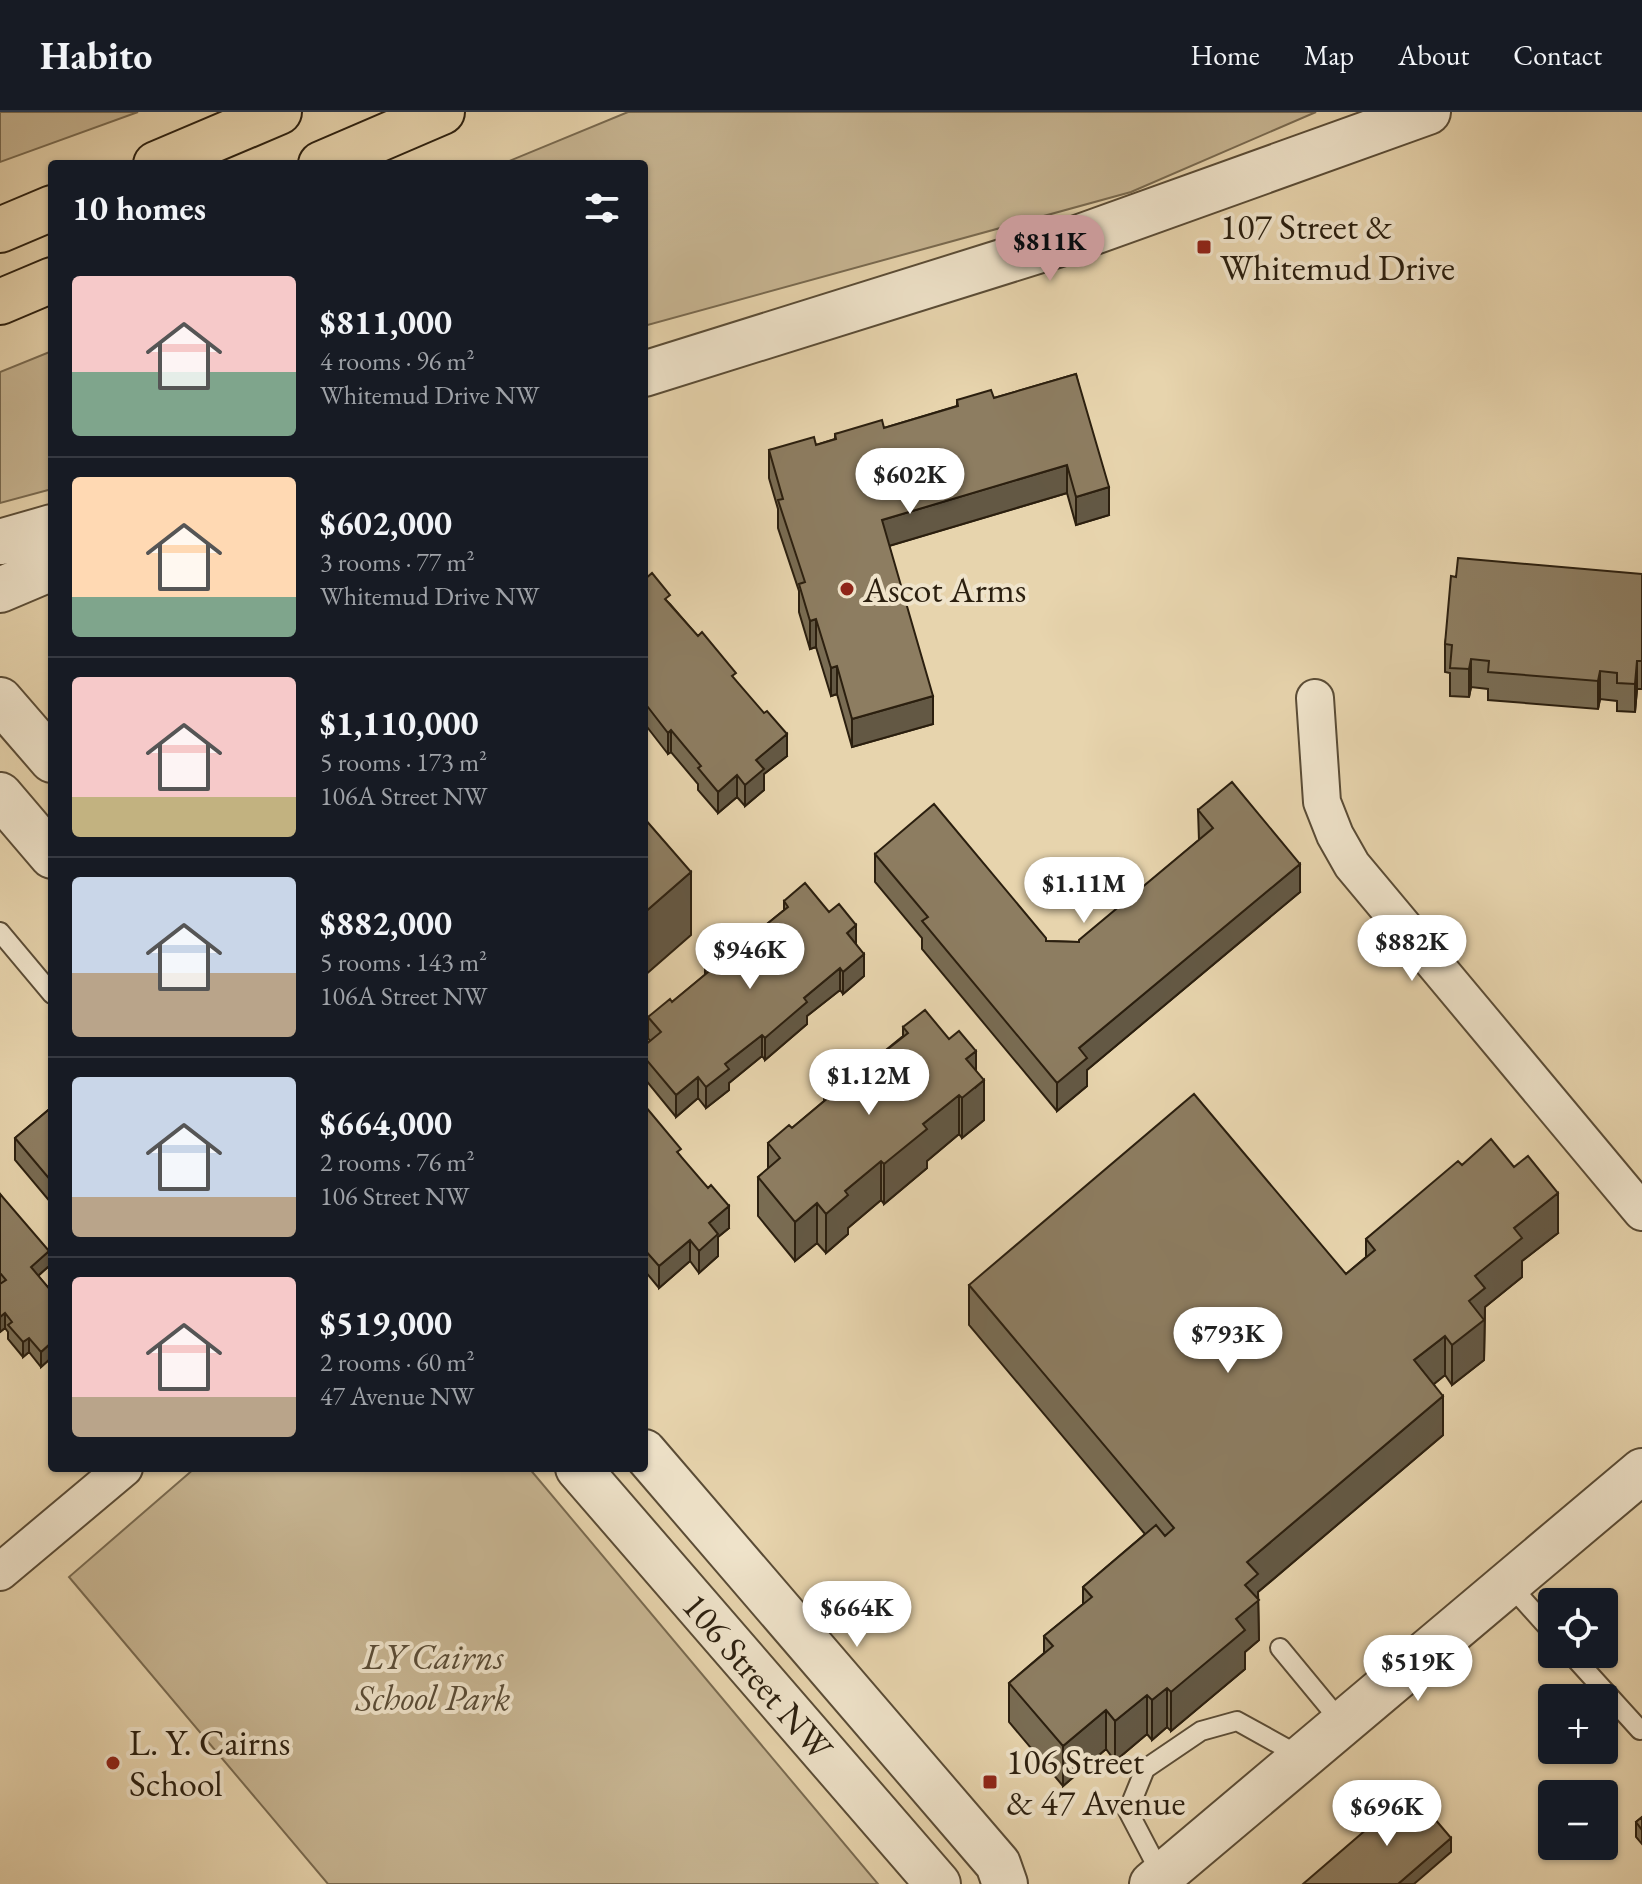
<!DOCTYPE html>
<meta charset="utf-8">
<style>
:root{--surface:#171b24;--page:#242831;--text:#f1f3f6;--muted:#9ea1a6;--line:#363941;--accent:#c59692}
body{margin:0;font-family:"EB Garamond",serif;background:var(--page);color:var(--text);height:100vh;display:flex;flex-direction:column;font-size:30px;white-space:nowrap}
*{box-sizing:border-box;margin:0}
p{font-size:26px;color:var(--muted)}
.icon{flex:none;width:44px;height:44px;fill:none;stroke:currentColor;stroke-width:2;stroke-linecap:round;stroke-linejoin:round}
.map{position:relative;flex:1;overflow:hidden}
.details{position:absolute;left:48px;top:48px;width:600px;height:1312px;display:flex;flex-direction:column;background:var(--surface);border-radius:8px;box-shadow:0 2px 6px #0004}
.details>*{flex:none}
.controls{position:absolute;left:1538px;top:1476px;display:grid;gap:16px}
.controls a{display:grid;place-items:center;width:80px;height:80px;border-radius:8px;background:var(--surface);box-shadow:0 2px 6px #0004;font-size:40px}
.price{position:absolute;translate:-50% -68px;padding:0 18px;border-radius:28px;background:#fff;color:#222;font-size:26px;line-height:52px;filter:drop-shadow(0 2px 4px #0008)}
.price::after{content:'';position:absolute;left:50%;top:48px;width:24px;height:18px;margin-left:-12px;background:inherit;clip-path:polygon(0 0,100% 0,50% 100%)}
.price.selected{background:var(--accent);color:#111}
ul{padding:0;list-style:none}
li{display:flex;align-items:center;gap:24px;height:200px;padding:0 24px}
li+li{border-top:2px solid var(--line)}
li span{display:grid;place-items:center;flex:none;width:224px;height:160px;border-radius:8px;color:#555}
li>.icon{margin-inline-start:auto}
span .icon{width:96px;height:96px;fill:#fffc;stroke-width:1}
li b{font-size:34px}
h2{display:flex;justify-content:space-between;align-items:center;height:96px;padding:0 24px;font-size:34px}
header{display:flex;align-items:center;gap:48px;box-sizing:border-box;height:112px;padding:0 40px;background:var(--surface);border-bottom:2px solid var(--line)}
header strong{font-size:38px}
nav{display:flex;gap:44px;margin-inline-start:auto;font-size:28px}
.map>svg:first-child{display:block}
</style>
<header>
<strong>Habito</strong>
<nav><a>Home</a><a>Map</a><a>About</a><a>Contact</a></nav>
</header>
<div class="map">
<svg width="1642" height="1772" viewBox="0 0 1642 1772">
<rect width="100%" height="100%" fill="#e7d4ad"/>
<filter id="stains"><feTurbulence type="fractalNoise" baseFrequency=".0025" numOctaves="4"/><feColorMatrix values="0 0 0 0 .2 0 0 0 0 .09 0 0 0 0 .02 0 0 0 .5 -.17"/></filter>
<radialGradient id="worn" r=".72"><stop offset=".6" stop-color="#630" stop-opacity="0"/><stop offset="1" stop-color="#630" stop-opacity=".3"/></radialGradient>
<path fill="#c7b592" stroke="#796a50" stroke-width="2" d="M0,0H138L0,50Z
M628,0H1316L1131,80L644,214V52H502Z
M52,239V377L0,391V260Z
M195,1356H529L878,1772H328L69,1465Z"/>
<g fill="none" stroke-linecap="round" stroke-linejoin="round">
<defs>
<path id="service" d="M0,820L52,882
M1508,1471L1552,1520
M1280,1536L1342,1611
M1571,1542L1640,1618
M1162,1764L1128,1699L1145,1657L1201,1619L1237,1609L1302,1645"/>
<path id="minor" d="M1315,586L1322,690L1335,723L1352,753L1642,1100
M0,1460L124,1356"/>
<path id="tertiary" d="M644,262L1066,130L1428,0
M0,430L52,415
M0,478L52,456
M0,588L52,648
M0,683L52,744
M644,1340L998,1752L1005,1772
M578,1356L938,1772
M1152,1772L1642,1359"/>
<path id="motorway" d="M156,52L279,0
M321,52L442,0
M0,118L52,96
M0,190L52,168"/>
</defs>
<use href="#service" stroke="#5a4c36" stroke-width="22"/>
<use href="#minor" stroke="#5a4c36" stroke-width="40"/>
<use href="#tertiary" stroke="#5a4c36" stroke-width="48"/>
<use href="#motorway" stroke="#2b1f0f" stroke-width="48"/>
<use href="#service" stroke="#efe3ca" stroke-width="18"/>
<use href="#minor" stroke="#efe3ca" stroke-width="36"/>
<use href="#tertiary" stroke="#efe3ca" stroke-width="44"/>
<use href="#motorway" stroke="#e7d4ad" stroke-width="44"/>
</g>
<path fill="#796c53" stroke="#2b1f0f" stroke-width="2" d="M1076,262L1109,403L1076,413L1067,381L889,434L933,612L852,635L837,582L831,584L816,535L810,537L799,500V479L778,416V397L769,366V338L816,333L835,327V322L884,316L957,294V288L994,286Z
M1642,462V577H1637L1635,600L1617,599V589L1600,587L1598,597L1488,588V577L1471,575L1469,585L1450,584V561L1445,560V532L1456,465Z
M644,468L670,492L736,569L787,644L764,662V678L745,694L737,685L718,701L698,678V672L671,640L668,642L644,611Z
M1198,698L1300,780L1087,958V974L1057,999L922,837V826L875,770V742L1046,829L1079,830L1199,728Z
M784,789L856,832L864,864L843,882L840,878L807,904V912L765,948L762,944L729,971V978L706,996L698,986L676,1005L644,966V934L650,929L648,926V905L672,890L705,863V856L751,825L784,798Z
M903,915L976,959L984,1008L962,1026L959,1022L927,1049V1056L884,1092L881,1088L848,1116V1122L826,1141L817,1131L795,1149L758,1104V1065L768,1057V1031L792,1016L824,989V982L870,951L903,924Z
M52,995V1092L15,1048V1026Z
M644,996L681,1045L729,1116L718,1125V1144L699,1161L690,1149L659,1176L644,1158Z
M1462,1053L1558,1121L1522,1149V1165L1485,1195L1484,1248L1452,1273L1445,1263L1434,1272L1443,1323L1258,1480L1259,1528L1245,1540V1557L1171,1619L1167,1615L1152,1628L1147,1622L1115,1649L1106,1637L1063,1674L1009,1610V1571L1044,1541V1524L1083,1492V1475L1145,1422L969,1213V1173L1346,1162L1366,1145V1127Z
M0,1082L49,1154L38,1164L52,1180V1247L51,1246L41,1255L29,1240L23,1245L8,1227V1220L5,1216L0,1220Z
M1642,1705V1732L1636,1725V1710Z"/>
<path fill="#635844" stroke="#2b1f0f" stroke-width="2" d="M1067,353V381L882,436V408Z
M1109,375V403L1076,413V385Z
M816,507V535L810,537V509Z
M1471,547V575L1469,585V557Z
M1637,549V577L1635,600V572Z
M837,554V582L831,584V556Z
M1600,559V587L1598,597V569Z
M933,584V612L852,635V607Z
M671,618V640L668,642V621Z
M787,622V644L764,662V678L745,694V673L756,648Z
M737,663V685L718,701V680Z
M1300,752V780L1087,958V974L1057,999V971L1079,936Z
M691,760V823L644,864V801Z
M856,813V835L847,821Z
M864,842V864L843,882V860Z
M840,856V878L807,904V912L765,948V926L804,886Z
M762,923V944L729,971V978L706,996V975L725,952Z
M976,939V975L984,968V1008L962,1026V986L966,947Z
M698,965V986L676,1005V983Z
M959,983V1022L927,1049V1056L884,1092V1052L923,1012Z
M881,1049V1088L848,1116V1122L826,1141V1102L845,1079Z
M1558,1081V1121L1522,1149V1165L1485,1195L1484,1248L1452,1273V1233L1469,1189L1475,1164L1514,1116Z
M817,1091V1131L795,1149V1110Z
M729,1094V1116L718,1125V1144L699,1161V1139L709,1111Z
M690,1128V1149L659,1176V1154Z
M49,1139V1154L31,1170V1155Z
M5,1201V1216L0,1220V1205Z
M1445,1224V1263L1414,1288V1248Z
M29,1226V1240L23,1245V1230Z
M51,1231V1246L41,1255V1240Z
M1443,1284V1323L1258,1480L1259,1528L1245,1540V1557L1171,1619V1580L1236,1507L1245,1473L1247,1450Z
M1167,1576V1615L1152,1628V1588Z
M1147,1583V1622L1115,1649V1609Z
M1106,1598V1637L1063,1674V1634Z
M1451,1726V1740L1414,1772H1398Z"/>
<path fill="#8d7d61" stroke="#2b1f0f" stroke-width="2" d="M1076,262L1109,375L1076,385L1067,353L882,408L933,584L852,607L837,554L831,556L816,507L810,509L799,472L805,470L778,388L783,387L769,338L814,325L816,333L836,327L835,322L882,308L884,316L958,294L957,288L991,278L994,286Z
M1458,446L1642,462V549H1637L1635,572L1617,571V561L1600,559L1598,569L1488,560L1489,549L1471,547L1469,557L1450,556L1452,533L1445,532L1451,464L1456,465Z
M652,461L670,483L665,487L698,524L702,520L736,561L732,564L764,601L767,599L787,622L756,648L764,657L745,673L737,663L718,680L698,656L701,654L671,618L668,621L644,590V468Z
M1232,670L1300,752L1079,936L1087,946L1057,971L922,809L928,805L875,742L934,692L1046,826V829L1079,830V828L1213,716L1198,698Z
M644,706L691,760L644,801Z
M805,771L829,800L839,792L856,813L847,821L864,842L843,860L840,856L804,886L807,890L765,926L762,923L725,952L729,957L706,975L698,965L676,983L644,945V934L661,920L648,905L670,887L672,890L708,860L705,856L748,821L751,825L788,795L784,789Z
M925,898L949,927L959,919L976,939L966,947L984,968L962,986L959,983L923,1012L927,1017L884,1052L881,1049L845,1079L848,1083L826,1102L817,1091L795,1110L758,1065L780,1046L768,1031L789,1013L792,1016L828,986L824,982L867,947L870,951L908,921L903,915Z
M1194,982L1346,1162L1375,1138L1366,1127L1458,1049L1462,1053L1491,1027L1514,1055L1528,1044L1558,1081L1514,1116L1522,1126L1475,1164L1485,1176L1469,1189L1484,1208L1452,1233L1445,1224L1414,1248L1443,1284L1247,1450L1258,1462L1245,1473L1259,1488L1236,1507L1245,1518L1171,1580L1167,1576L1152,1588L1147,1583L1115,1609L1106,1598L1063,1634L1009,1571L1053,1534L1044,1524L1092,1485L1083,1475L1156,1413L1165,1424L1174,1416L969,1173Z
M645,994L681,1037L677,1040L708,1076L711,1073L729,1094L709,1111L718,1122L699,1139L690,1128L659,1154L644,1137V996Z
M52,995V1070L15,1026Z
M0,1082L49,1139L31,1155L52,1180V1232L51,1231L41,1240L29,1226L23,1230L8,1213L12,1210L5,1201L0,1205V1172L6,1168L0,1161Z
M1411,1679L1451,1726L1398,1772H1303Z
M1642,1705V1718L1636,1710Z"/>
<g fill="#8f2418" stroke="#efe3ca" stroke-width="3">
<rect x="1196" y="127" width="16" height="16" rx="4"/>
<circle cx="847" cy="477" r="8"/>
<circle cx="113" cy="1651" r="8"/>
<rect x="982" y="1662" width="16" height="16" rx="4"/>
</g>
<g text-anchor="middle" stroke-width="8" stroke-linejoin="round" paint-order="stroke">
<g font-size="36" fill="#2b1f0f" stroke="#efe3ca" text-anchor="start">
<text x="1220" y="127">107 Street &amp;<tspan x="1220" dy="41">Whitemud Drive</tspan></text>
<text x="863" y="490">Ascot Arms</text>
<text x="129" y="1643">L. Y. Cairns<tspan x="129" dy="41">School</tspan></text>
<text x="1006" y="1662">106 Street<tspan x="1006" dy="41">&amp; 47 Avenue</tspan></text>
</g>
<g font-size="36" font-style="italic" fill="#5a4c36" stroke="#efe3ca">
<text x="433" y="1557">LY Cairns<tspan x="433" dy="41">School Park</tspan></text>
</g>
<g font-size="36" fill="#2b1f0f" stroke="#efe3ca">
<text transform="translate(758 1564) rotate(49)" y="13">106 Street NW</text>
</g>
</g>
<rect width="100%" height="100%" filter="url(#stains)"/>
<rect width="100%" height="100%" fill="url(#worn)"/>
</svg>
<div class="controls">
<a><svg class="icon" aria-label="locate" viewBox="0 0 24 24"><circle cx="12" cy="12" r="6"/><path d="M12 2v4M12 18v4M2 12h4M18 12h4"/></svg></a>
<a>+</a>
<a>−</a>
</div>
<b class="price selected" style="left:1050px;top:171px">$811K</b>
<b class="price" style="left:910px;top:404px">$602K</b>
<b class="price" style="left:1084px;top:813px">$1.11M</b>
<b class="price" style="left:1412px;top:871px">$882K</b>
<b class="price" style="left:750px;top:879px">$946K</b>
<b class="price" style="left:869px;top:1005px">$1.12M</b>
<b class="price" style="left:1228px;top:1263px">$793K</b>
<b class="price" style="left:857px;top:1537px">$664K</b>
<b class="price" style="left:1418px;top:1591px">$519K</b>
<b class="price" style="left:1387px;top:1736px">$696K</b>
<section class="details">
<h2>10 homes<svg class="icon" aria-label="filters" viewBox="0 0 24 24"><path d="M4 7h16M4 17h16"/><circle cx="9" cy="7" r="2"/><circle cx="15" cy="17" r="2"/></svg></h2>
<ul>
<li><span style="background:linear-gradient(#f6c9c9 60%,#7fa58c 0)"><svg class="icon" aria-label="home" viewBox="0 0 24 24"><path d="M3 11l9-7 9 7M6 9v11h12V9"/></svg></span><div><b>$811,000</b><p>4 rooms · 96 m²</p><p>Whitemud Drive NW</p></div></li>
<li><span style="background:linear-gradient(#ffd9b3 75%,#7fa58c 0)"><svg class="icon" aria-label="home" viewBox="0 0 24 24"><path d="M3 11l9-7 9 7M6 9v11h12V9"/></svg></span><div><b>$602,000</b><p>3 rooms · 77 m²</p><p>Whitemud Drive NW</p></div></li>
<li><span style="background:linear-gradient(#f6c9c9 75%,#c2b280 0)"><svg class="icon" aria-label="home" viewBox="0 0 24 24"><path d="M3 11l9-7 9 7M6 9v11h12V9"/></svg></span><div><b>$1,110,000</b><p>5 rooms · 173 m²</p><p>106A Street NW</p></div></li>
<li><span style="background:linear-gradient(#c9d6e8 60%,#b9a48a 0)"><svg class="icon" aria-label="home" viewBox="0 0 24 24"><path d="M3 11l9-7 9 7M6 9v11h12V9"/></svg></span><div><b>$882,000</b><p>5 rooms · 143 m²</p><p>106A Street NW</p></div></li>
<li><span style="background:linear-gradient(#c9d6e8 75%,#b9a48a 0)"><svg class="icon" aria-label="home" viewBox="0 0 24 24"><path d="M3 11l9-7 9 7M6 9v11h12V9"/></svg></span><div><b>$664,000</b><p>2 rooms · 76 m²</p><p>106 Street NW</p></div></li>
<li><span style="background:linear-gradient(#f6c9c9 75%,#b9a48a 0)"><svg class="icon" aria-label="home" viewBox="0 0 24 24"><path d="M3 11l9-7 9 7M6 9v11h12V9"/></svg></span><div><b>$519,000</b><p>2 rooms · 60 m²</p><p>47 Avenue NW</p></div></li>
</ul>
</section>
</div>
